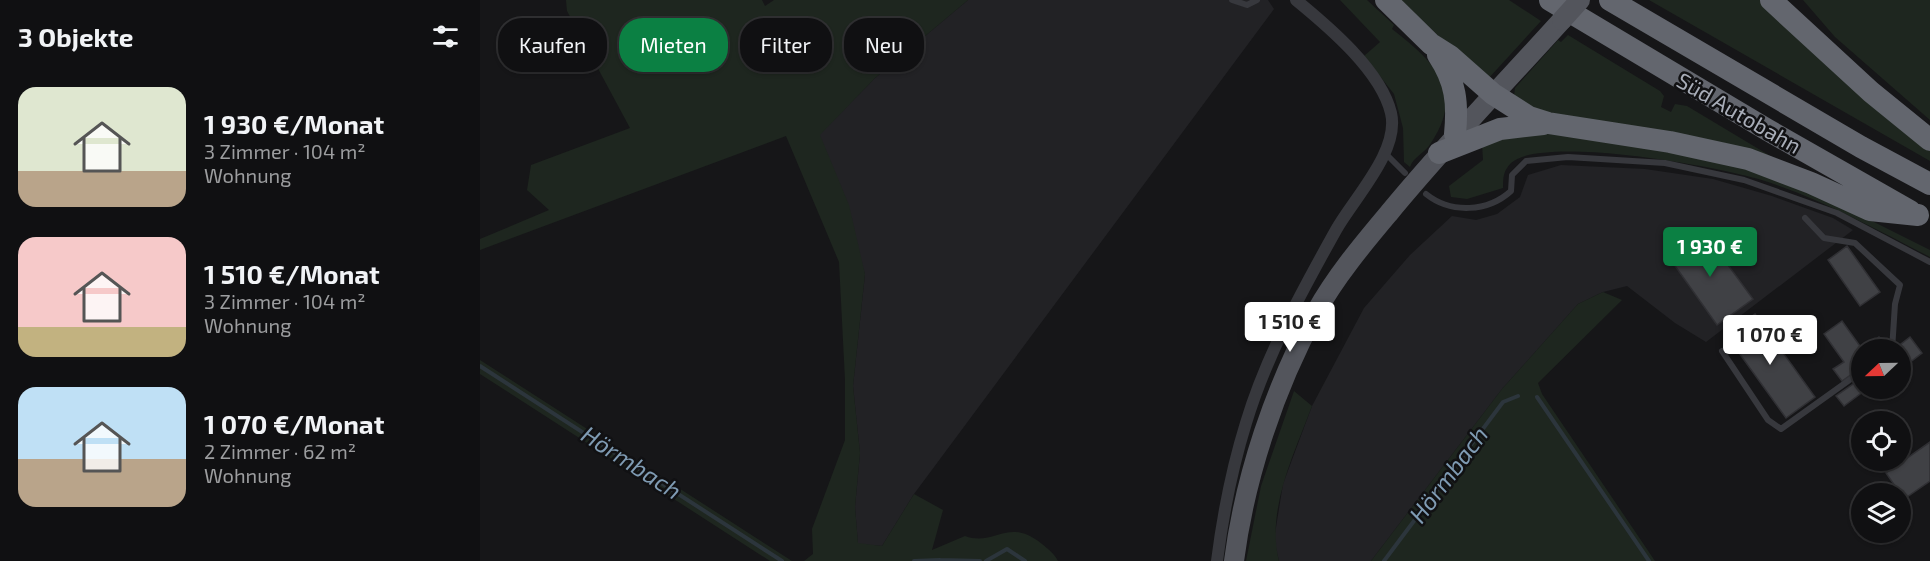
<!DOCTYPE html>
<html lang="de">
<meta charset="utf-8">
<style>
:root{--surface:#101012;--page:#1e1e20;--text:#f1f3f6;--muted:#9c9d9f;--line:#303032;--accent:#0b8043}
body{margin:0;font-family:"Exo 2",sans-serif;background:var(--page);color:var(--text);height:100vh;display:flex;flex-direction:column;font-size:22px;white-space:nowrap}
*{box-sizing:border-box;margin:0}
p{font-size:20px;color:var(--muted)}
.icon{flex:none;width:33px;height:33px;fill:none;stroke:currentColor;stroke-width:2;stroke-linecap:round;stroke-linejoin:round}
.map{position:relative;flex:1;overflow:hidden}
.side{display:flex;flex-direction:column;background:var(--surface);width:480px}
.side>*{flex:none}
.hud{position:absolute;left:18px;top:18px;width:570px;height:54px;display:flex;gap:12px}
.needle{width:39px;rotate:248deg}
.fabs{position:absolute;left:1371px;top:339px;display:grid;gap:12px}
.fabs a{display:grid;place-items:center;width:60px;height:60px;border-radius:50%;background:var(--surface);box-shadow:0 2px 4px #0004,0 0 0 2px var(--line);font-size:30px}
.price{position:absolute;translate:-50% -51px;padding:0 14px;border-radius:6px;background:#fff;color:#222;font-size:20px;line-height:39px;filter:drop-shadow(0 2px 3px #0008)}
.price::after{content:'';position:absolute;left:50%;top:36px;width:18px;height:14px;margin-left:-9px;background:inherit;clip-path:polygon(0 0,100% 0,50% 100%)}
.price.active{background:var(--accent);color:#fff}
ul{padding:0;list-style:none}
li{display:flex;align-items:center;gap:18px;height:150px;padding:0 18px}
li span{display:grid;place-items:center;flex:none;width:168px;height:120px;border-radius:18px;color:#555}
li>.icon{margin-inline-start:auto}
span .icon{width:72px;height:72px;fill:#fffc;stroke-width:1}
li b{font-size:26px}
h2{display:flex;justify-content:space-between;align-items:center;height:72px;padding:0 18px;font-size:26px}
.chip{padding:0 21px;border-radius:24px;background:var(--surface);box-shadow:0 2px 4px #0004,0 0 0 2px var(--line);font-size:21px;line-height:54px}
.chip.active{background:var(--accent);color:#fff}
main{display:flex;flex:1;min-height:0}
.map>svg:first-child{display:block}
</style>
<main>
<section class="side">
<h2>3 Objekte<svg class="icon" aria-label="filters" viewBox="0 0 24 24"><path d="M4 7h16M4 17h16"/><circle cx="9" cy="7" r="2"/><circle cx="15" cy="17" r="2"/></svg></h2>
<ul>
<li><span style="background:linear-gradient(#dfe7d0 70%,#b9a48a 0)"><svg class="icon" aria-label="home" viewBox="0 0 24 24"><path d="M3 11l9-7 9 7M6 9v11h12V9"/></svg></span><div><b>1 930 €/Monat</b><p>3 Zimmer · 104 m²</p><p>Wohnung</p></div></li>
<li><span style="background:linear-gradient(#f6c9c9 75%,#c2b280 0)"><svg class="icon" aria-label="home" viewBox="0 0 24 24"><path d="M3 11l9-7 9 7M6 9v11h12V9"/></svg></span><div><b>1 510 €/Monat</b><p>3 Zimmer · 104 m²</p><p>Wohnung</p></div></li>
<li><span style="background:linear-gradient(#bfe0f5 60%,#b9a48a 0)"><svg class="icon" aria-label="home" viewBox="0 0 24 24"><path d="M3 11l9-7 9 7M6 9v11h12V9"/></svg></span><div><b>1 070 €/Monat</b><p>2 Zimmer · 62 m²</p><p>Wohnung</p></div></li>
</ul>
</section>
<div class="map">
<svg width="1450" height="561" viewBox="0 0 1450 561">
<rect width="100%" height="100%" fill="#161618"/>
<path fill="#222225" d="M488,0H788L794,9L434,494L402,546L378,544L375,507L380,453L373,386L385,274L339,135L395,78Z
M1081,165L1165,169L1233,179L1292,196L1353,218L1373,230L1226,342L1195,323L1147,286L1123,292L1098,304L1022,389L891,561H799L794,540L803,484L832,406L884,308L930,255L972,216L996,220L1017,214L1040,197L1048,175Z"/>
<path fill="#1e261f" d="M86,0H282L285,6L294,0H488L395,78L340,135L369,205L385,274L373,386L380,453L375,507L378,543L402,546L434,494L463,510L452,550L485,536C515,547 528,516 562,544C568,549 574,553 578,561H324L333,554L332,529L365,440V380L359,262L306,136L0,250V239L69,210L47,190L51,165L150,128L87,11Z
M860,0H887L914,25L912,29C954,62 986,90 951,143C946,152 933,157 930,167L924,162L923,128L914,94L884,56L900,42Z
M919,0H1029L1061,21L1007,80Z
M1169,0H1282L1450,149V161Z
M1323,0H1450V120L1355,37Z
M1088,35L1180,91L1184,96L1181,107L1191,112L1195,104L1207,106L1302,163L1065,116L1034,96L1035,88L1078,40L1081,42Z
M1050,132L1125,139L1279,171L1346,198L1450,250V257C1396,229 1343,200 1285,181C1243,167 1062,134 1031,163C1023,171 1023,178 1023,188L987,199L971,197L969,186L1003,160L1002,144Z
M1123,292L1142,300L1058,383L1062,394L1175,561H891L1022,389L1098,304Z
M0,360L312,561H290L0,374Z
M814,391L832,406C814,454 786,510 799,561H766L781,486Z"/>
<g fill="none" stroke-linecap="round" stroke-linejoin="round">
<path stroke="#2c353c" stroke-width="4" d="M0,366L302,561
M1057,397L1169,561
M460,560L500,561
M434,561L460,560
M506,561L527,549L545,561
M904,561L1023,402L1038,396"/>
</g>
<path fill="#404145" stroke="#303034" stroke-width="1.5" d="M1223,231L1273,299L1237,325L1188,256Z
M1367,246L1400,292L1380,306L1348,260Z
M1275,314L1335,397L1306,418L1246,335Z
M1362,321L1382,349L1399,337L1407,348L1382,350V367L1362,381L1353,369L1364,362L1344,334Z
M1430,337L1442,353L1425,366L1424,363L1420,365V350L1423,348L1421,344Z
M1382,378V388H1388L1364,406L1356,396Z
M1450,442V481L1424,499L1406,473Z"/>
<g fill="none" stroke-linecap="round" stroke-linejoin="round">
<path stroke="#37383d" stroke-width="6" d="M752,0L767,5L777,0
M905,153L925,173
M946,194C971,214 1008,212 1031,191L1032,175L1046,161L1088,157L1185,163L1264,180L1357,213L1450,262
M1325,218L1344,238L1375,243L1420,285L1415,304L1412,350
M1242,351L1288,420L1301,429L1382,371"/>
<path stroke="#37383d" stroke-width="12" d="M737,561C743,514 752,468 766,423C786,356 822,291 856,230C874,198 920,151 911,113C901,71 849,27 816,0"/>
<path stroke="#53555c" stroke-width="20" d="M754,561C765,476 795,387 836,312C856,276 883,244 909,213C964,146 1024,84 1082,20"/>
<path stroke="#63666e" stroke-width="22" d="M906,0L951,44L970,56L1013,94L1049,117L1068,123L1190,142L1268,159L1331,183L1390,210L1438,215
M1070,0L1286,129L1430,211
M1130,0L1381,147L1450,184
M1291,0L1391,92L1450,140
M958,55C976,82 978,103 975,134
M959,153L1020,129L1063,124"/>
<path stroke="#53555c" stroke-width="20" d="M1082,20L1100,0"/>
</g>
<g text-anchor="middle" stroke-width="5" stroke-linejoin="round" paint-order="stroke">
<g font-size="22" fill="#a8adb8" stroke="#111113">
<text transform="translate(1259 113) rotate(30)" y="8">Süd Autobahn</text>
</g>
<g font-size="24" font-style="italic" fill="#7f9bb3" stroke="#111113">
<text transform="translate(151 463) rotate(33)" y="8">Hörmbach</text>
<text transform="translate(969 475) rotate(-53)" y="8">Hörmbach</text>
</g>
</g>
</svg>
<div class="fabs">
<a><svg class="needle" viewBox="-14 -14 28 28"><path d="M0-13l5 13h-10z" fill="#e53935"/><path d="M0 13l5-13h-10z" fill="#9c9d9f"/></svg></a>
<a><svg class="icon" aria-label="locate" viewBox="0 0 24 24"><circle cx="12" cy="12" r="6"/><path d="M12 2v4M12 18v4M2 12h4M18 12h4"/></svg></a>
<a><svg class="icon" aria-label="layers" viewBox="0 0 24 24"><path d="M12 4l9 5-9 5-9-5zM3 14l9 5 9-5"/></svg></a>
</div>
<b class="price active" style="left:1230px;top:278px">1 930 €</b>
<b class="price" style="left:810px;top:353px">1 510 €</b>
<b class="price" style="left:1290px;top:366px">1 070 €</b>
<div class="hud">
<a class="chip">Kaufen</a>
<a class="chip active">Mieten</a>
<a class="chip">Filter</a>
<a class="chip">Neu</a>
</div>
</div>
</main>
